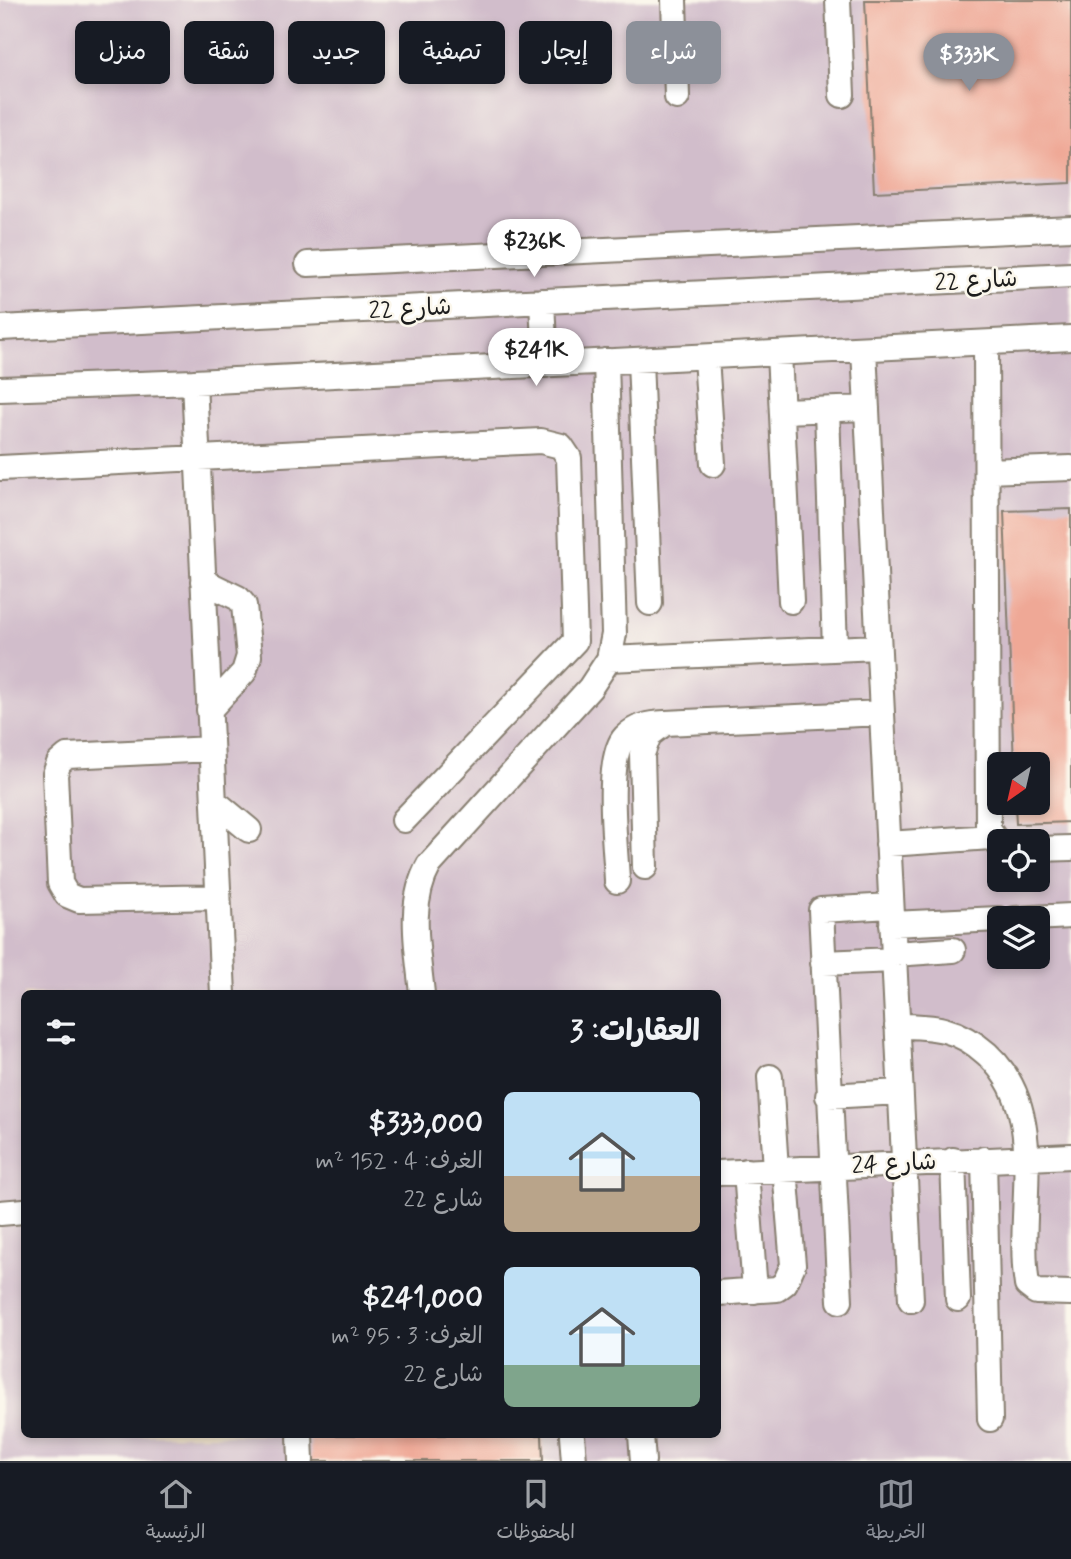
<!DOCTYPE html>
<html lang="ar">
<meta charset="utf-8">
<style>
:root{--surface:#171b24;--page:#20242c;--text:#f1f3f6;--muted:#9ea1a6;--line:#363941;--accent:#8c9099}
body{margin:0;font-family:Mynerve,"Playpen Sans Arabic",sans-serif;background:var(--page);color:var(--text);direction:rtl;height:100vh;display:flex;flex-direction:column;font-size:26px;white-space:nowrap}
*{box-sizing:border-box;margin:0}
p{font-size:23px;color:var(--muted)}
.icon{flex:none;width:38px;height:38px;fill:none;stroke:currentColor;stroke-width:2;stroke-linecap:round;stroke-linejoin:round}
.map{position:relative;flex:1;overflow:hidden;direction:ltr}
.drawer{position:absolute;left:21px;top:990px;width:700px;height:448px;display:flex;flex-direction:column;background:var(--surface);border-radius:10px;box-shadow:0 4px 10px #0003;direction:rtl}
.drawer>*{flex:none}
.guide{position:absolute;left:21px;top:21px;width:700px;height:63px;direction:rtl;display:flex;gap:14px}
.needle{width:46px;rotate:214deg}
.tools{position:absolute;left:987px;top:752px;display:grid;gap:14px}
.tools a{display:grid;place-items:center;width:63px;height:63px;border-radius:10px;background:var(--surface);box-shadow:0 4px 10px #0003;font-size:35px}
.price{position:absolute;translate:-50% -60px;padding:0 16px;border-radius:24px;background:#fff;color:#222;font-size:23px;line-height:46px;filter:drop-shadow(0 2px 4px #0008)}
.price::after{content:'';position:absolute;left:50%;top:42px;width:21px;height:16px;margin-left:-10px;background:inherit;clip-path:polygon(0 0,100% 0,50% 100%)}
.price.selected{background:var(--accent);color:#fff}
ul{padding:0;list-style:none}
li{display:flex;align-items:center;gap:21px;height:175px;padding:0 21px}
li span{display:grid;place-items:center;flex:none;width:196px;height:140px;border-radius:10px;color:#555}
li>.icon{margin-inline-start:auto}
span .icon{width:84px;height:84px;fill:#fffc;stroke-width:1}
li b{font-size:30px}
h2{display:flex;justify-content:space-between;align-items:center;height:84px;padding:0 21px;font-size:30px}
.tag{padding:0 24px;border-radius:10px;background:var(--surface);box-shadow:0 4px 10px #0003;font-size:24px;line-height:63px}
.tag.selected{background:var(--accent);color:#fff}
.dock{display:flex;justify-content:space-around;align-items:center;height:98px;border-top:2px solid var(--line);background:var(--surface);font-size:19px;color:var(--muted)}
.dock a{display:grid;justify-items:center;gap:4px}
.dock .selected{color:var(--accent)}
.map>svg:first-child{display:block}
</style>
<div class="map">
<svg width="1071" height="1461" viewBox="0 0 1071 1461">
<rect width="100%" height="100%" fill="#fbf7ec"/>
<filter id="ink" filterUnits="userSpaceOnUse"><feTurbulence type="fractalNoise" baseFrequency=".0143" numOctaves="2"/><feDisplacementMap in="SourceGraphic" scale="14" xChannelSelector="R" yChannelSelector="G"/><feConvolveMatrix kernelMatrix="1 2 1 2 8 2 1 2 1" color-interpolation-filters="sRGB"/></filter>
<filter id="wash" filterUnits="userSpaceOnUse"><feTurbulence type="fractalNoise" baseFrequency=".00686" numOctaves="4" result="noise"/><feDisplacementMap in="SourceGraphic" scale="28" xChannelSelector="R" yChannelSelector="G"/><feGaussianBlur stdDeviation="1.57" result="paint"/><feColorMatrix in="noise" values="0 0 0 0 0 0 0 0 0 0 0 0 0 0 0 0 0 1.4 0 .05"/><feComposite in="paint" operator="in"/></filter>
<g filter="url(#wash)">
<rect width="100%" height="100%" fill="#f2e1c4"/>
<path fill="#d1bdcb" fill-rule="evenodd" d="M0,0H1071V1461H0ZM999,765H1038V803H999ZM999,842H1038V880H999ZM999,919H1038V957H999ZM24,994H718V1435H24Z"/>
<g id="blocks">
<path fill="#efa896" d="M865,0H1071V183L874,192Z
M1071,509V822L1016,824L1015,803H1038V765H1014L1004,511Z
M310,1435H542L543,1461H311Z"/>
</g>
</g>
<g filter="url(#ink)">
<use href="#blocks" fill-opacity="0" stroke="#877e70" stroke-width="2"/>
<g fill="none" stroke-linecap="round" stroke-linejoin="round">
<defs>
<path id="minor" d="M674,0L677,97
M838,0L842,95
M308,264L1071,228
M542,301L545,365
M0,328L1071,275
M986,343L988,829L999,845
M864,349L911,1300
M779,353L791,601
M706,357L713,464
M640,360L650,603
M194,382L223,994
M0,389L194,382L1071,338
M827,410L835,649
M782,411L867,408
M0,468L541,441L561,446L569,458L575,641L404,820
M987,471L1071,468
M203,581L238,598L244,605L249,656L244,672L209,710
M609,659L878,647
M211,749L67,756L59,763L55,774L60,883L67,895L79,900L218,897
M214,801L249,830
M888,844L991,837
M1038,849L1071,848
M645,867L642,754L649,735L665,723
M617,881C616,849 604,759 625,737C637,725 650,724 665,723L882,713
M1014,919L1071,916
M892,924L999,919
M894,954L953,950
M823,963L894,960
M422,994C418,951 407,904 429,865L590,688L609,659L614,634L606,361
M897,1026C934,1026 958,1028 987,1054C1051,1113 1015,1209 1027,1285L1036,1292L1071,1293
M770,1077L776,1169
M828,1096L900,1092
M984,1159L990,1419
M953,1160L958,1299
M746,1171L755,1291
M718,1173L1071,1156
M0,1213L24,1211
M718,1293L777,1289L785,1283L793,1265L785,1169
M840,1301L821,910L891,906
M300,1435L301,1461
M572,1435L574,1461
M641,1435L643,1461"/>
</defs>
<use href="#minor" stroke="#877e70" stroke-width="28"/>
<use href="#minor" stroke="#fff" stroke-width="24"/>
</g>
</g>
<g text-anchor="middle" stroke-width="5" stroke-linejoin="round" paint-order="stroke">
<g font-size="24" fill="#1c1c1c" stroke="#fbf7ec">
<text transform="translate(976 280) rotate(-3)" y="8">شارع 22</text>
<text transform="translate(410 308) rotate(-3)" y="8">شارع 22</text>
<text transform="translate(894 1163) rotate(-3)" y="8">شارع 24</text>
</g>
</g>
</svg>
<div class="tools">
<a><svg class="needle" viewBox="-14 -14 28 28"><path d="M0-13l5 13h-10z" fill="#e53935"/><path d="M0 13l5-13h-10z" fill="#9ea1a6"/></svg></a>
<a><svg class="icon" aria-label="locate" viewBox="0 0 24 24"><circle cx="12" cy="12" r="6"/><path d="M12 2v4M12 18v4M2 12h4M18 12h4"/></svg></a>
<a><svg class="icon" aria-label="layers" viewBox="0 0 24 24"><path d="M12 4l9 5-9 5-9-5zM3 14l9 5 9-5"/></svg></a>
</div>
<b class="price selected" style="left:969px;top:93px">$333K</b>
<b class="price" style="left:534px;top:279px">$236K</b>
<b class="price" style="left:536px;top:388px">$241K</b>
<div class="guide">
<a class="tag selected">شراء</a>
<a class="tag">إيجار</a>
<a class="tag">تصفية</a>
<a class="tag">جديد</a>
<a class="tag">شقة</a>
<a class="tag">منزل</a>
</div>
<section class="drawer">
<h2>العقارات: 3<svg class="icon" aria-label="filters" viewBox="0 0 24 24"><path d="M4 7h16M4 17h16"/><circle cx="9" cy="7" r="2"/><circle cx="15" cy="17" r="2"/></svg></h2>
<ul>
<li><span style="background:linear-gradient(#bfe0f5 60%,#b9a48a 0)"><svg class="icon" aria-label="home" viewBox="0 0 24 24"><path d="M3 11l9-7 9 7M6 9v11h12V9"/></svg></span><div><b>$333,000</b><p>الغرف: 4 · 152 m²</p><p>شارع 22</p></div></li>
<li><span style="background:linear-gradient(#bfe0f5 70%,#7fa58c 0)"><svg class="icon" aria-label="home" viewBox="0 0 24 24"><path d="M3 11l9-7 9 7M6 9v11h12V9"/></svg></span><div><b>$241,000</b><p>الغرف: 3 · 95 m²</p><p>شارع 22</p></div></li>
</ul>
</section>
</div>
<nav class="dock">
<a class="selected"><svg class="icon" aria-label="map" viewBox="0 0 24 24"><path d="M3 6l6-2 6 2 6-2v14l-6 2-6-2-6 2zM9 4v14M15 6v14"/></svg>الخريطة</a>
<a><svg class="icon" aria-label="saved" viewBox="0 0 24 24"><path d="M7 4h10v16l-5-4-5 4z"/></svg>المحفوظات</a>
<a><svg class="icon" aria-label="home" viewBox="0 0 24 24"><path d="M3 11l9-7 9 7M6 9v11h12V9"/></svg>الرئيسية</a>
</nav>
